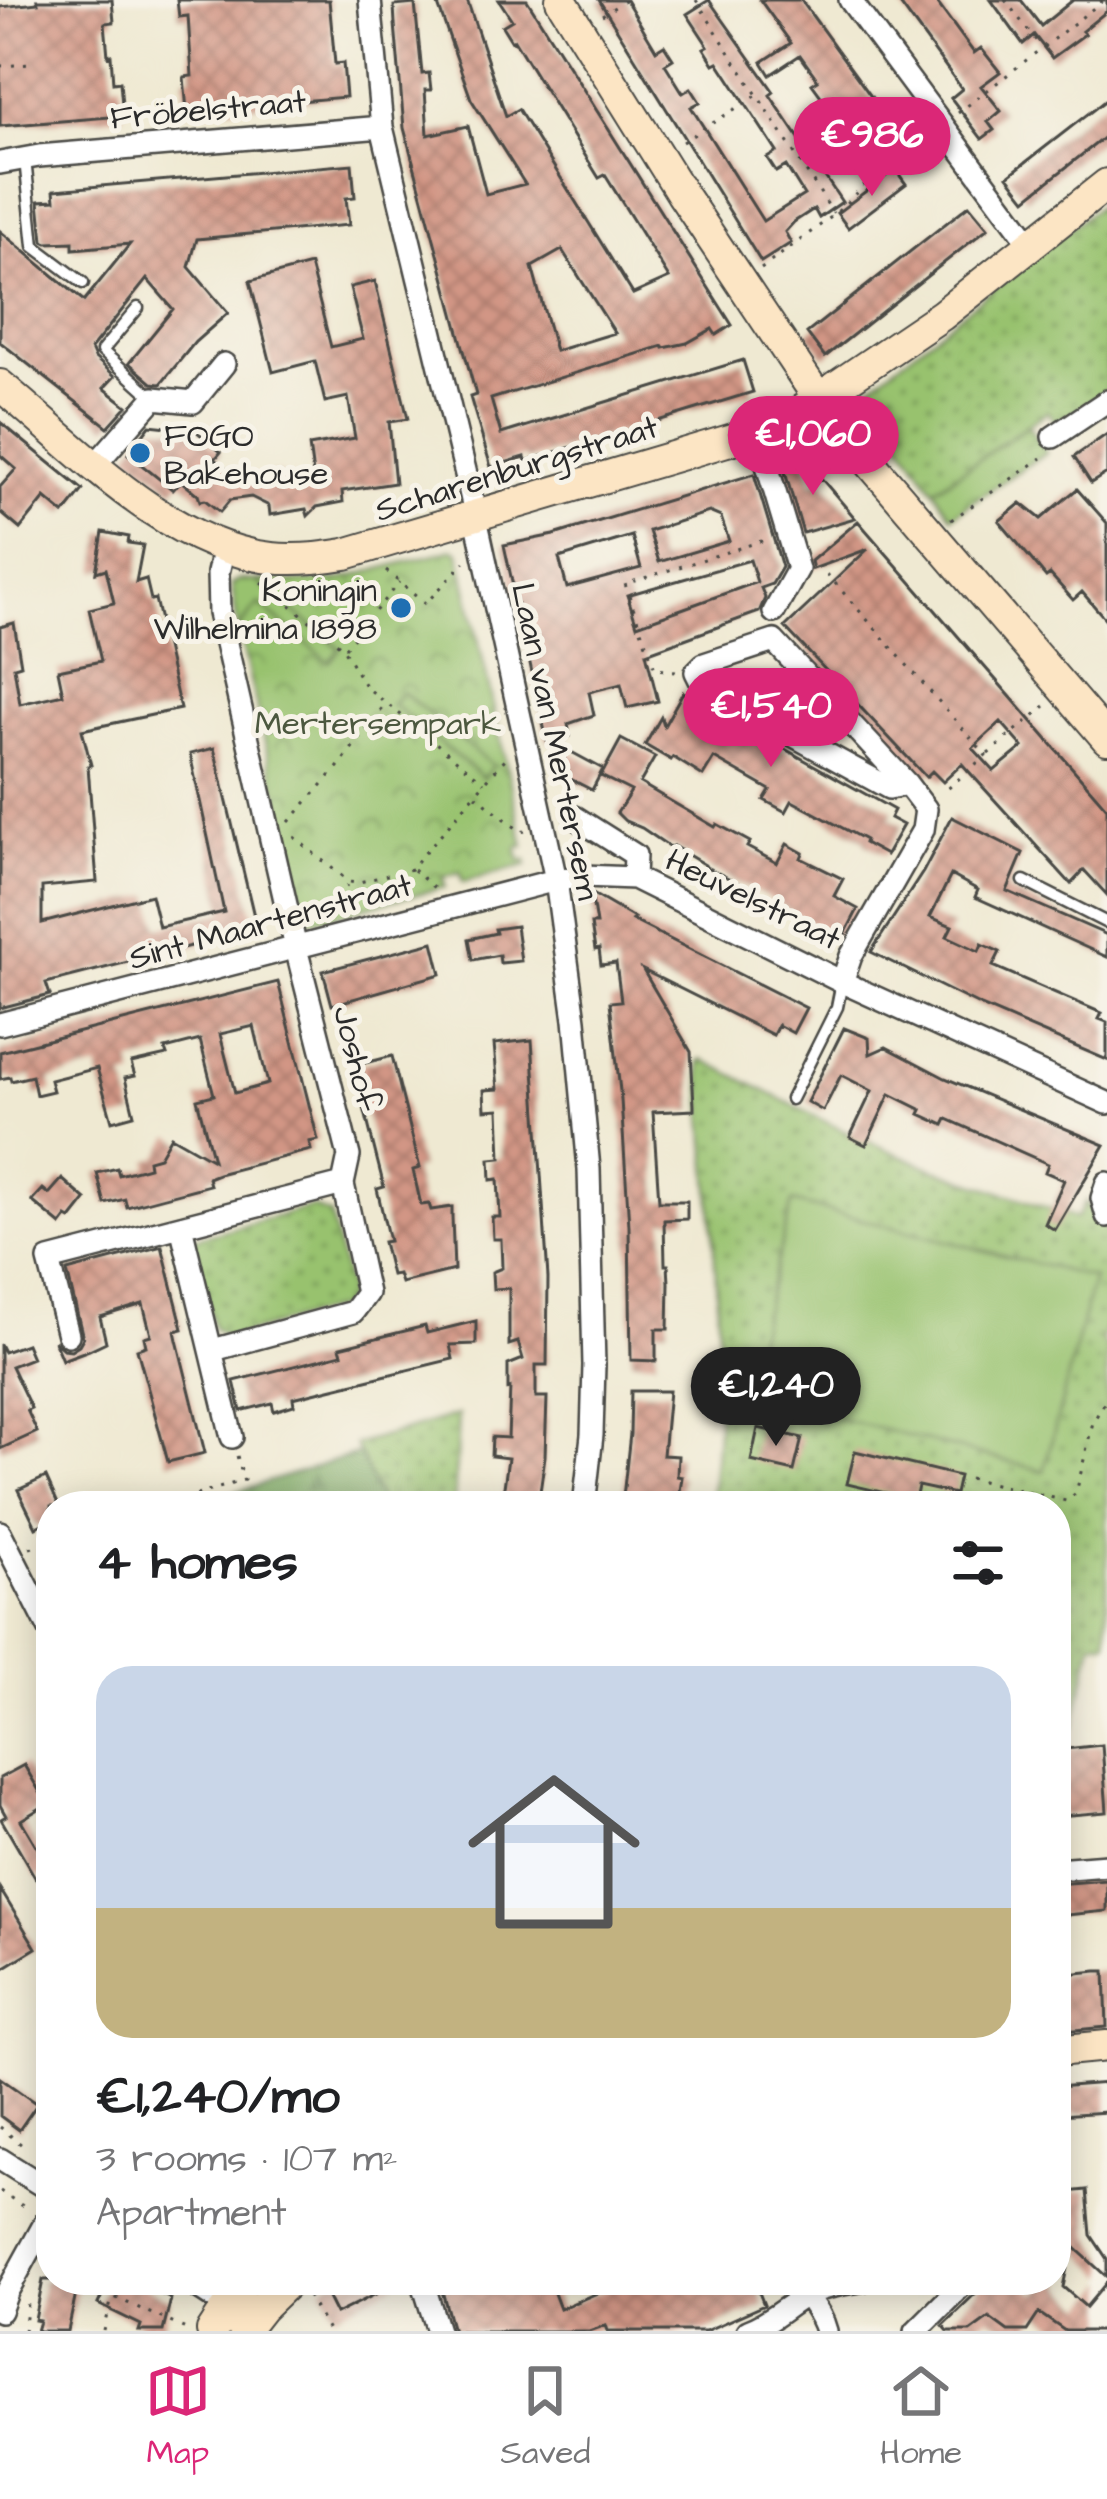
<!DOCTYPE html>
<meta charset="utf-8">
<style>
:root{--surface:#fff;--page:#f2f2f2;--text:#202124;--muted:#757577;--line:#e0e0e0;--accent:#db2777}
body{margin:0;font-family:"Architects Daughter",sans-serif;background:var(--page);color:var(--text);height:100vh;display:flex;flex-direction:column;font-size:45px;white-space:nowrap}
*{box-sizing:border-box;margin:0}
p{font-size:39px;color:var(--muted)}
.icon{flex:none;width:66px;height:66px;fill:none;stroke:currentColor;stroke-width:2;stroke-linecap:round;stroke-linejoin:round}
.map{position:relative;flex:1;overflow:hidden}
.drawer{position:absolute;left:36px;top:1491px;width:1035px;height:804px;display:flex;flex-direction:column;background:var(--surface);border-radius:48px;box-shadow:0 6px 30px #0003}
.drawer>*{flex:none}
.price{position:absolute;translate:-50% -102px;padding:0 27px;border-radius:42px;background:var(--accent);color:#fff;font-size:39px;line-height:78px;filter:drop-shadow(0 3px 6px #0008)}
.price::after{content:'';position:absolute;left:50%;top:72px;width:36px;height:27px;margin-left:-18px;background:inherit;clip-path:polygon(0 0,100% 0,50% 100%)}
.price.active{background:#222;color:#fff}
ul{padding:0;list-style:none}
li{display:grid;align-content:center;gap:24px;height:636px;padding:0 60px}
li span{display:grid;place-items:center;height:372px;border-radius:36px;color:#555}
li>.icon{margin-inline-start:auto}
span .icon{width:216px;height:216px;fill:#fffc;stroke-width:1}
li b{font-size:51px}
h2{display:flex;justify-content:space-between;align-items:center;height:144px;padding:0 60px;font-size:51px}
.menu{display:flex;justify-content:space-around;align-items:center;height:168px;border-top:3px solid var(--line);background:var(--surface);font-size:33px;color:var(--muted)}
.menu a{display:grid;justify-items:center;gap:6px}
.menu .active{color:var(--accent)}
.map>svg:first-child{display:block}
</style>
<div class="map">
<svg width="1107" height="2331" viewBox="0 0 1107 2331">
<defs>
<pattern id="grass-dots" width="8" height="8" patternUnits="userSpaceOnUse" patternTransform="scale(3)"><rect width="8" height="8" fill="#98c26e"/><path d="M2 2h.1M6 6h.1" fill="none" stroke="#7c9e5b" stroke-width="1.8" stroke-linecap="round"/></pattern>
<pattern id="forest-firs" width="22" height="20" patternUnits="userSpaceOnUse" patternTransform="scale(3)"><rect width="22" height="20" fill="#7aa861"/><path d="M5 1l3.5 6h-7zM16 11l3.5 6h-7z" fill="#648950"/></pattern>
<pattern id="park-crowns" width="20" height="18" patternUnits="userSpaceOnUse" patternTransform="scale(3)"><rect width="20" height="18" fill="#98c26e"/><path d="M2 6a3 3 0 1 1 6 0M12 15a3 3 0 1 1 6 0" fill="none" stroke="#7c9e5b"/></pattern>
<pattern id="building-cross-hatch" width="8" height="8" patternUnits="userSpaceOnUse" patternTransform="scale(3)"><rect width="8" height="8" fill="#d29685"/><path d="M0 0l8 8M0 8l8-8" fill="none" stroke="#ab7b6d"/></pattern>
</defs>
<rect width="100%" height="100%" fill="#f7f3e8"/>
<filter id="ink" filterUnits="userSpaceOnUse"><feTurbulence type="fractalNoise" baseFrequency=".00833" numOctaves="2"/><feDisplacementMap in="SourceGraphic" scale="24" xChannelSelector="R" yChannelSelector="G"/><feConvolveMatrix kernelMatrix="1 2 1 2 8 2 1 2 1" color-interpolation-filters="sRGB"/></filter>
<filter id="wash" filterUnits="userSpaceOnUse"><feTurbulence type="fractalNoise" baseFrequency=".004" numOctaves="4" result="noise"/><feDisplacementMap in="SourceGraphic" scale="48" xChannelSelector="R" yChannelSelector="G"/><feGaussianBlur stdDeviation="2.7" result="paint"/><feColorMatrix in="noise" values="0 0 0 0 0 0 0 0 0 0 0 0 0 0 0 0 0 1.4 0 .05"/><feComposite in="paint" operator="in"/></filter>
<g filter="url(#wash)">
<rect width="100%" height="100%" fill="#efe9d2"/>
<path fill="url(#grass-dots)" stroke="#62764c" stroke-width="3" d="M1107,199V390L1057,424L1048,411L934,490L874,402L879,398L870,386Z
M702,1059L848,1133L931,1168L1077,1218L1086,1201L1107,1233V1323L1102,1341L1107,1349V1642H1093L1074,1727L1056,1729V1506H710C730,1358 710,1210 700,1062Z
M313,1207L330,1215L348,1289L346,1300L340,1307L228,1338L214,1329L191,1239Z
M458,1415L454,1506H382L355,1445Z"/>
<path fill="url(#forest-firs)" stroke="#526a46" stroke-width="3" d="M359,1453L382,1506H191Z"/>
<path fill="url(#park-crowns)" stroke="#62764c" stroke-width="3" d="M1028,426L1046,452L952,516L934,490Z
M454,549L459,552L524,846L517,847L520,861L526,860L527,865L463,882L460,872L443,877L445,887L315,920L307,919L238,629L232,585L239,580L295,582L339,580Z"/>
<path fill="#98c26e" stroke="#62764c" stroke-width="3" d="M239,580L256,581L340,649L329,662L259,604L238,629L232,585Z
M402,692L493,766L483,778L392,704Z
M792,1202L1093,1278L1044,1471L743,1394Z"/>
<g id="blocks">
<path fill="url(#building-cross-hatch)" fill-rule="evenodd" d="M37,0H112L114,22L105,23L108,56L111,55L113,83L120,82L123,116L0,126V7L38,3Z
M177,0H329L335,64L343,63L346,97L187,111L184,77L192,76L188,16L179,17Z
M452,0H467L506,116L518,109L633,294L669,278L605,175L599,178L514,40L512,42L502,26L512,20L499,0H527L732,325L716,335L712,329L687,343L664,348L663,346L491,399L501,434L743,360L753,392L526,461L525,457L491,467L470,397L476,395L404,128L395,24L394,6L415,4L422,74L429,73L431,90H425L428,135L468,126L486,194L525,184L471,99L438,5ZM562,250L615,333L555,351L532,267Z
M599,0H626L656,50L664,45L673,59L665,64L683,93L691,88L700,102L691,107L763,221L804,195L786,166L776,172L767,158L777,152L718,62L714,64L704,48L708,46L687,14L709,0L774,92L770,95L842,202L819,218L814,209L794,222L785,232L791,243L761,262Z
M760,0H801L907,146L881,166L845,117L839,121L812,84L818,80L800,55L770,75L762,62L791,43Z
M897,0H935L974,53L981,48L1000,72L981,86L1001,111L988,122L994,130L982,139L951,98L962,89Z
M991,0H1021L1041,26L1073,0H1107V11L1082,31L1085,34L1052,58L1034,35L1023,44Z
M1107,99V135L1026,199L1008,176Z
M352,164L355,197L346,198L349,225L197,239L189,267L228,313L195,342L161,384L152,383L129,363L173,309L147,279L91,349L95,358L115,376L104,388L127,406L108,427L0,342V231L84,301L130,244L73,249V242L47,243L43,241L39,201L55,200L54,190Z
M895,169L906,184L848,228L837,213Z
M969,205L988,228L825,357L807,333Z
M310,265L331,347L363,339L350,287L375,281L408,419L389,422L395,483L342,491L343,502L317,507L308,516L306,509L270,515L269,506L251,497L230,500L220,512L205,500L200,501L198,495L181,481L173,490L128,454L150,425L195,430L221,452L215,459L243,481L249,473L260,477L280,473L283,486L314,481L309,446L355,438L348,397L325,402L315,361L273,372L250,281Z
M0,422L83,490L64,514L45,498L20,529L0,512V487L16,469L0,455Z
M1107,434V473L1091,483L1074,457Z
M804,455L813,484L821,478L855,518L803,533L782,462Z
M754,474L782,567L772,584L761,588L765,598L759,612L646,653L658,701L627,708L621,684L589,692L594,715L568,724L570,736L547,741L504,545L554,535ZM709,512L721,517L729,541L659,562L649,531ZM632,536L641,568L567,588L559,558ZM750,560L757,582L637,625L627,595Z
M1077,489L1107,523V621L1082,592L1073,600L1050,574L1046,577L999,521L1021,503L1041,519Z
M858,521L1107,808V895L1084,870L1071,884L962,764L943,782L932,771L926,777L785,627L868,549L813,569L811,561ZM1001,722L1023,747L994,771L973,748Z
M103,532L129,537L128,543L143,545L136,582L146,579L151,600L155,599L180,709L82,730L91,765L88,766L97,882L42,887V923L151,895L159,927L224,912L190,754L214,748L257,929L46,983L50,995L0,1008V627L14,623L21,665L14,667L20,704L63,694L58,670L101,661L89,609L114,603L106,569L96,572Z
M683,692L894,810L890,818L903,825L886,855L864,843L865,840L792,801L786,812L764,800L770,790L714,758L703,776L673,757L671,760L645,745L661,717L664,726Z
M621,739L655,757L640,783L715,827L717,824L750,842L747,847L777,863L787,844L803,853L801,858L843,879L834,896L858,909L843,938L836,934L834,936L761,894L706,867L705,865L673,846L670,847L642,828L625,821L617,813L631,791L601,776Z
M562,747L603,769L592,790L559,773L565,761Z
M952,817L1023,853L1007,891L1107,935V957L975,897L978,890L951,875L930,917L952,926L947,936L979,951L982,944L1000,952L993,966L1102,1013L1099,1019L1107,1022V1060L981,1006L871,952L923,872Z
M591,893L634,918L632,920L806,1008L793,1033L778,1025L773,1035L643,970L691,1052L694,1105V1110L653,1112L659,1201H687V1219L664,1220L665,1265H668L669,1283L668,1329H656V1361L631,1360L629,1226L621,1100L610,1002L621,1001L616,963L601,965L599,949L595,950L591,924H596Z
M516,926L521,961L500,963L499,955L473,960L469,939L496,933L495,929Z
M433,942L441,974L332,1005L323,971Z
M278,982L318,1140L309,1142L311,1150L218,1174L208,1178L210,1185L127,1207L125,1199L105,1204L97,1173L117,1168L119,1175L149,1167L148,1160L159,1157L171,1136L213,1160L197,1099L214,1095L200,1040L165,1049L167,1055L131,1063L135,1076L125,1078L134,1115L112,1121L97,1068L50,1080L53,1091L36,1095L32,1076L11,1081L10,1077L0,1079V1052ZM254,1026L268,1084L235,1093L220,1034Z
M844,1028L869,1038L870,1054L886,1047L945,1078L1105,1145L1055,1230L1045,1224L1064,1180L1045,1172L1048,1164L947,1119L944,1125L920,1114L922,1110L890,1094L866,1145L850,1137L872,1091L841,1075L823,1111L807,1102Z
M532,1040L548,1278L547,1365H536V1397H547L545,1456L538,1506L502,1502L508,1458L491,1456L492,1437L508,1438L510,1388L508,1389V1365L523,1359L518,1342L509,1345V1288L493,1289L492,1272L502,1268L501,1239H493L492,1217H500L498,1179L491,1180L490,1159L501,1158L499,1109L485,1110L484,1090L498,1089L494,1044Z
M392,1056L420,1168L413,1170L421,1205L429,1204L431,1210L452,1207V1217L454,1270L401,1283L398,1274L391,1275L383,1242L389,1241L377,1189L384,1187L358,1084L365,1082L361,1064Z
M62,1179L86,1200L71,1219L67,1217L61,1225L32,1201L43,1189L49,1194Z
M162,1246L183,1329L175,1331L177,1340L205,1453L168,1462L137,1349L146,1346L144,1337L151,1335L143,1304L100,1317L106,1342L89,1350L62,1360L54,1341L63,1349L71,1350L79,1345L83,1338L67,1271Z
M476,1321V1344L450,1345L453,1359L293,1398L294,1405L274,1411L272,1403L241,1411L234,1381L342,1354L340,1347L409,1330L425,1326L427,1333Z
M0,1344L4,1352L26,1344L32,1358L11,1366L31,1408L27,1410L37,1432L0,1449Z
M631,1391H669L663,1455L678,1456L677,1476L682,1477L678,1506H622L630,1434Z
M758,1428L802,1438L794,1471L751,1461Z
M855,1451L959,1476L955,1494L918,1486L915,1500L847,1484Z
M46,1477L59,1506H51V1520L36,1527L18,1490Z
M1102,1745L1107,1812L1060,1816L1056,1750Z
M24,1765L47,1804L21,1820L50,1869L36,1879L1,1819L6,1816L0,1805V1778Z
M1107,1880V1911L1056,1916V1884Z
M0,1889L36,1948L0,1970Z
M1097,1971H1105L1107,2027L1064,2031L1057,1975Z
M0,2078L37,2104L19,2130L0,2116Z
M1107,2083V2112L1059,2115L1057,2087Z
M1087,2190L1091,2235L1107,2259V2277L1071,2244L1056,2245V2193Z
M1071,2249L1063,2287L1086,2307L1107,2282V2331H1065L1039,2313L1027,2331H1008L989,2317L970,2331H948L943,2325L978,2291L982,2280H1019L1038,2294L1048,2280H1056V2270Z
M43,2280H79L68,2331H37L40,2321L35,2320Z
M109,2280H131L171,2299L163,2331H139L141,2325L98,2304Z
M333,2280H404L336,2314L322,2286Z
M439,2280H549L560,2309L627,2280H754L764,2305L705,2331H608L606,2325L590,2331H453Z"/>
</g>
</g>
<g filter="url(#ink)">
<use href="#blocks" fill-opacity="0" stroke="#484844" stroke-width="3"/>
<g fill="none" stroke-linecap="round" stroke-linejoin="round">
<defs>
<path id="lane" d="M25,159L34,246L83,283
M138,308L102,351L154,398
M1024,881L1107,923
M791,1099L837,1007L842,982"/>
<path id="street" d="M370,0L382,127L470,491L556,880L575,1020L589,1169L594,1365L592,1435L584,1506
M850,0L1031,244
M0,163L39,156L382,127
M757,432L798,569L774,612
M1053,437L1107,401
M95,465L154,398L193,402L224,364
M575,817L635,855L634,878
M842,982L851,956L923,830L926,809L907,784L774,641L704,664L696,672L703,686L889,788L907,784
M0,1024L556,880L584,876L634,878L842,982L1107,1103
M1107,1183L1102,1198L1107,1216
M181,1226L232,1437
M68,1335L49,1260L343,1184
M213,1350L353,1312L367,1293L343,1184L349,1156L296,948L219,613L218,573L224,547
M0,1532L51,1632
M1056,1869L1107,1865
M0,2159L51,2191
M186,2280L226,2306
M422,2280L438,2331
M798,2280C807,2299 821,2311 826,2331
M0,2311L7,2292L51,2212
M747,2331C770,2323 785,2307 806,2295C824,2286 845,2284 864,2280
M916,2331L967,2280"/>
<path id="secondary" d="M561,0L682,194L819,399L847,436L1107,739
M0,385C77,449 167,546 271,558C296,561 321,558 345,554L757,432L787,420L942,315L1107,184
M1056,2051L1107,2046
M212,2331L245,2280
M243,2331L261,2308L290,2280"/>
</defs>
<use href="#lane" stroke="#484844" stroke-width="15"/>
<use href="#street" stroke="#484844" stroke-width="26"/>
<use href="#secondary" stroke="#484844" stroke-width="34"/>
<path stroke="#484844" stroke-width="3" stroke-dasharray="3 9" stroke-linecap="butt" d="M696,0L833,213
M1005,0L1041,47
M602,15L626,0
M0,66L31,64
M958,113L1104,0
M682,142L756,96
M761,269L834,215L863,186L927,137
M951,520L1042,458
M386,571L425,604L465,562
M827,574L986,755L943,793
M262,582L342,647L365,686L484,782
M345,648L399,582
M676,671L655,669L625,584L768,539
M271,730L286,726
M988,754L1045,706
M476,795L521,832L525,831
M289,822L338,767L386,703
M294,837L349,882L356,883L411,869L505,759L509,757
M413,870L438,891
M324,915L347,885
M969,1478L1066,1501L1076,1493L1093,1422L1107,1398
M162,1506L244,1480L237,1456
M30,1548L51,1541
M0,2127L27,2149
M0,2191L29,2210
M113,2288L112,2296L188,2330
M308,2296L328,2331
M24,2331L29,2297
M104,2331L112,2298"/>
<use href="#lane" stroke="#fff" stroke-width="10"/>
<use href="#street" stroke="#fff" stroke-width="21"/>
<use href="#secondary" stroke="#fce5c4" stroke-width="30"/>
</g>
</g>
<g fill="#1f6fb2" stroke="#f7f3e8" stroke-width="4.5">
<circle cx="140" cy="453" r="12"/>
<circle cx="401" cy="608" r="12"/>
</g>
<g text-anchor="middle" stroke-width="10" stroke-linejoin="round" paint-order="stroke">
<g font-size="33" fill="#2b2b2b" stroke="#f7f3e8">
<text transform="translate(208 108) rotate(-5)" y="12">Fröbelstraat</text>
<text transform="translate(516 467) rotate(-17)" y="12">Scharenburgstraat</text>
<text transform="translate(557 741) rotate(78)" y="12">Laan van Mertersem</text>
<text transform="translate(754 898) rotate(26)" y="12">Heuvelstraat</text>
<text transform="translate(270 920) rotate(-15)" y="12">Sint Maartenstraat</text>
<text transform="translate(358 1058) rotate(76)" y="12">Joshof</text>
</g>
<g font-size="33" fill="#2b2b2b" stroke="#f7f3e8" text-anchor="start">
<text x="164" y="446">FOGO<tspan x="164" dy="38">Bakehouse</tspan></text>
<text x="377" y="601" text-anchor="end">Koningin<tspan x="377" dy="38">Wilhelmina 1898</tspan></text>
</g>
<g font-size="33" fill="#4c583f" stroke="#f7f3e8">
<text x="378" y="734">Mertersempark</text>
</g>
</g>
</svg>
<b class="price" style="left:872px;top:199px">€986</b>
<b class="price" style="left:813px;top:498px">€1,060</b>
<b class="price" style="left:771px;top:770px">€1,540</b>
<b class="price active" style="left:776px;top:1449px">€1,240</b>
<section class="drawer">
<h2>4 homes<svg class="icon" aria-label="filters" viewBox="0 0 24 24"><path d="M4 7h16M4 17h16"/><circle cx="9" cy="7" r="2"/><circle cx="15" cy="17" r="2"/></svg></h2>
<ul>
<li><span style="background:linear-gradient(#c9d6e8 65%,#c2b280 0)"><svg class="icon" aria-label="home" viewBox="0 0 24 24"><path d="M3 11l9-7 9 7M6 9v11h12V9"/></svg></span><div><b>€1,240/mo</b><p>3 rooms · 107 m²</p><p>Apartment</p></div></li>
</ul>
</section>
</div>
<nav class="menu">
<a class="active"><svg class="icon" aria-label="map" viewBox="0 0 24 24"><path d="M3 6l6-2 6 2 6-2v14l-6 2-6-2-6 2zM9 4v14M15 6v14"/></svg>Map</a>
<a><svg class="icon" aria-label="saved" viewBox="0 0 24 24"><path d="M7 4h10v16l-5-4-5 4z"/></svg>Saved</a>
<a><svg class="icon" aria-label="home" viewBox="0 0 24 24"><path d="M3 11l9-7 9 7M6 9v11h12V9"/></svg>Home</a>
</nav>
